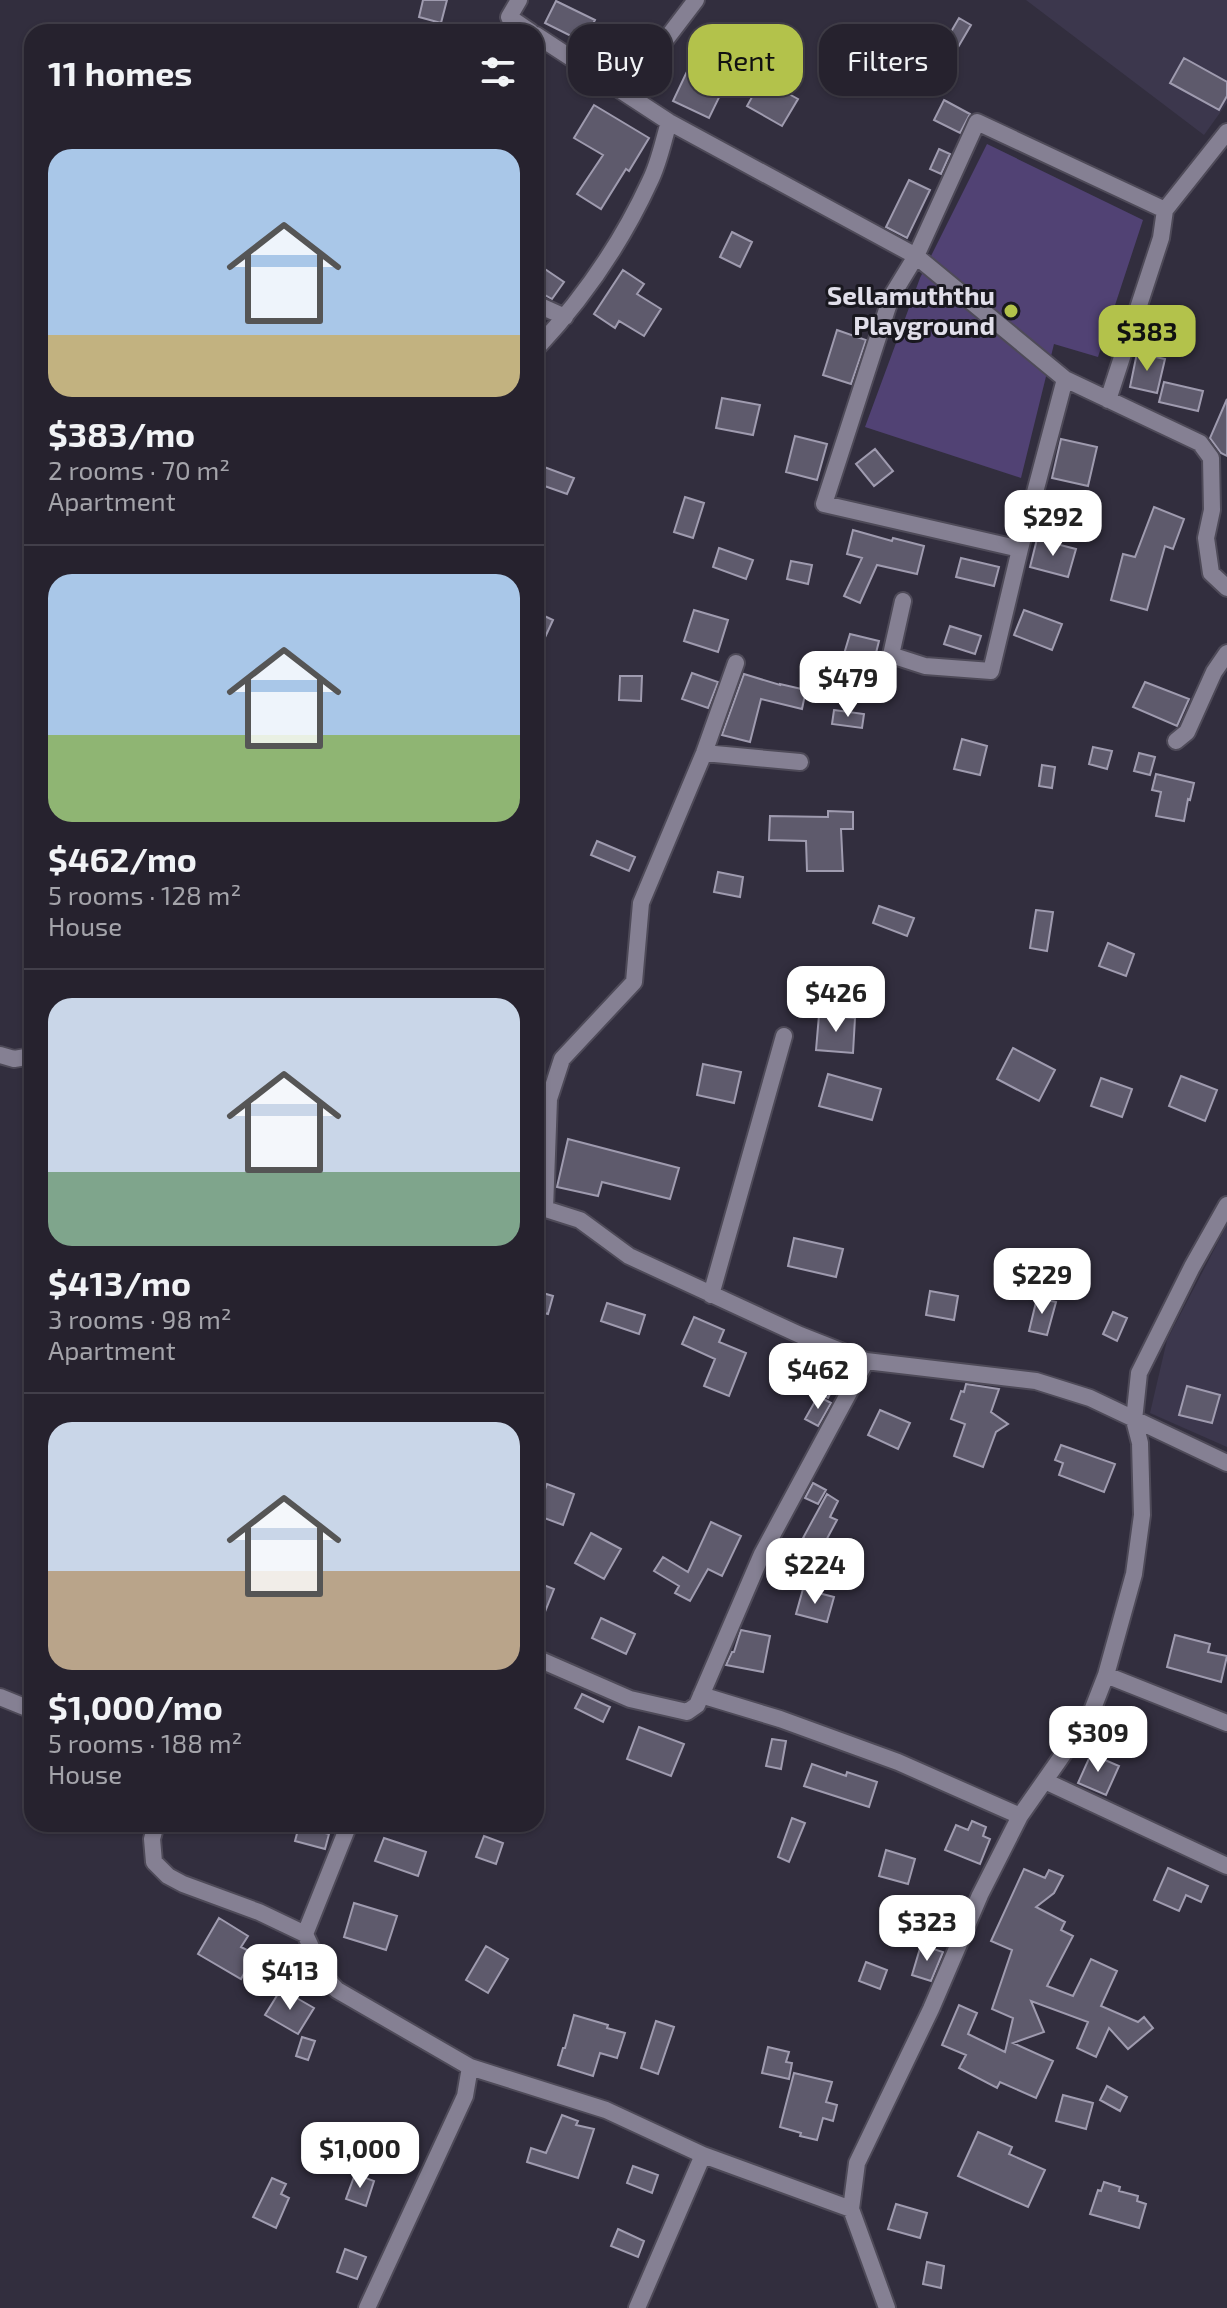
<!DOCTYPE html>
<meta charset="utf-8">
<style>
:root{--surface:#26222e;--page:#2e2a36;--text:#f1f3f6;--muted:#a4a4aa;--line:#423f4a;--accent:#b3c24b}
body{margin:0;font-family:"Exo 2",sans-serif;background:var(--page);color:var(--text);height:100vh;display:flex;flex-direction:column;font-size:30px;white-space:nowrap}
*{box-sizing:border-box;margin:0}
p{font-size:26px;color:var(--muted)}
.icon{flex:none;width:44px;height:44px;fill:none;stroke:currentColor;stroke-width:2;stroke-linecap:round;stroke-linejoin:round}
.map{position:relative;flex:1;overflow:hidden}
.sheet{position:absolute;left:24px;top:24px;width:520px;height:1808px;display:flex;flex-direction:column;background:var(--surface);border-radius:24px;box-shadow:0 2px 6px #0004,0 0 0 2px var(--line)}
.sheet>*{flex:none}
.guide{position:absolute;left:568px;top:24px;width:538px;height:72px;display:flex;gap:16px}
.price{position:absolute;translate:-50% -68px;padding:0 18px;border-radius:16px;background:#fff;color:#222;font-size:26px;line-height:52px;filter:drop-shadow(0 2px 4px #0008)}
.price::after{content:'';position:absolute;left:50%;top:48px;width:24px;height:18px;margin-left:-12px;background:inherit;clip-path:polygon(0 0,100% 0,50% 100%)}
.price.on{background:var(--accent);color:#111}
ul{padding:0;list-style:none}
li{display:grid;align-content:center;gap:16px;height:424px;padding:0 24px}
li+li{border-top:2px solid var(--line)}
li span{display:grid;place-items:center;height:248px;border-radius:24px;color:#555}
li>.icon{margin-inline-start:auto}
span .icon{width:144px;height:144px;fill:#fffc;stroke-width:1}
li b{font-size:34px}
h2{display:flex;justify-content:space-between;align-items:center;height:96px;padding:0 24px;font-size:34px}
.tag{padding:0 28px;border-radius:24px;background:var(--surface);box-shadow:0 2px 6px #0004,0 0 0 2px var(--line);font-size:28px;line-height:72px}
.tag.on{background:var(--accent);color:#111}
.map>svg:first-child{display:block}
</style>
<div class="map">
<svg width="1227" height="2308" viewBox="0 0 1227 2308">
<rect width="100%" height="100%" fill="#322e3e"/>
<path fill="#3c374d" d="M1026,0H1227V103L1204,135Z
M1227,1225V1447L1150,1413L1167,1340Z"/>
<path fill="#514274" d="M987,144L1143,220L1098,357L1054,344L1021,478L865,427L920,278Z"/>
<path fill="#5e5a6c" stroke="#9f9baf" stroke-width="2" d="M423,0H447L441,23L419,17Z
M556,1L595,20L583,42L545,23Z
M959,18L971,25L957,49L945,42Z
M1184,58L1227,82V96L1219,110L1170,83Z
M691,63L727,81L709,118L673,101Z
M762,79L798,99L782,126L747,106Z
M944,100L970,114L960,133L934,120Z
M594,105L649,138L629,171L626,169L601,209L577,194L603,155L574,138Z
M939,149L950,154L941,174L930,169Z
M909,180L930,190L907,238L886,227Z
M732,232L752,242L740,267L720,257Z
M536,263L564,282L552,299L536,290Z
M623,270L644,284L637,294L661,309L644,336L619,321L615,328L594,314Z
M837,330L866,340L851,384L823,375Z
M1137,353L1165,359L1157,393L1130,387Z
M1164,382L1203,391L1198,411L1159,402Z
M722,398L760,405L753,435L716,428Z
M1227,399V456L1221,453L1210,438Z
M795,436L827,444L817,480L786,472Z
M1061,439L1097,447L1088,486L1052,478Z
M875,449L893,471L874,486L856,464Z
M536,464L574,478L567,494L536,483Z
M685,497L704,503L693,538L674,532Z
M1154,507L1184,519L1173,549L1165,546L1147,610L1111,600L1123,554L1135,557Z
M853,530L892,541L893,538L924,546L917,574L877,565L860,603L844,596L862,558L847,554Z
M1037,539L1076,549L1068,577L1030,567Z
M719,548L753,560L746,579L713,567Z
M961,558L999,567L994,586L956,577Z
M791,561L812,565L808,584L787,579Z
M694,610L728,620L718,652L684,641Z
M1024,610L1062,624L1052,650L1014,635Z
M536,612L553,620L536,657Z
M950,626L981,636L975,654L944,644Z
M850,634L879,641L874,661L844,654Z
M692,673L718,682L708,708L682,699Z
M744,674L780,685V684L806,690L802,709L761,699L750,742L722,735Z
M620,676H642L641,701L619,700Z
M1145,682L1189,699L1177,726L1133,707Z
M834,710L864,714L862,728L832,724Z
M962,739L987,746L980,775L954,769Z
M1093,747L1112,751L1107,769L1089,764Z
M1139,753L1155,757L1150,775L1134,771Z
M1042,765L1055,767L1052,788L1039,786Z
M1156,774L1194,783L1190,800L1188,799L1184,821L1156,816L1161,792L1152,790Z
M828,811L853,812V829H841L843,871H807L806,841L769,840L770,816L828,817Z
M597,841L635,857L629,871L591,855Z
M718,872L743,877L740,897L714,892Z
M879,906L914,918L907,936L873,923Z
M1036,910L1053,912L1047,951L1030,948Z
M1108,943L1134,954L1126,976L1099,966Z
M819,1015L855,1018L853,1053L816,1050Z
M1013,1048L1055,1070L1039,1101L997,1079Z
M703,1064L741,1072L734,1103L697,1095Z
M828,1074L881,1089L872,1120L819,1106Z
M1181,1076L1217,1090L1205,1121L1169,1106Z
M1101,1078L1132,1089L1122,1117L1091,1106Z
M568,1139L679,1168L670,1199L602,1182L598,1196L557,1187Z
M794,1238L843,1249L836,1277L788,1266Z
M536,1291L553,1296L548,1314L536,1311Z
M930,1291L958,1296L954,1320L926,1315Z
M1037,1298L1056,1302L1047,1335L1029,1331Z
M607,1303L645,1315L639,1334L601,1321Z
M1113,1312L1127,1318L1117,1341L1103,1334Z
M694,1317L724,1330L719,1342L746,1353L729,1396L704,1386L715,1359L682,1344Z
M800,1352L841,1372L828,1398L787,1377Z
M966,1384L999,1389L991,1412L1008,1424L996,1432L983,1467L954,1456L965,1424L951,1419L961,1391L964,1392Z
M1187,1386L1220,1395L1212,1423L1179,1415Z
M818,1396L831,1403L818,1426L805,1419Z
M880,1410L910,1423L898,1449L868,1435Z
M1061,1445L1115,1464L1104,1492L1059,1475L1063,1463L1055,1460Z
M813,1483L826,1490L818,1504L805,1498Z
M547,1484L574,1494L563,1525L536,1515Z
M827,1494L838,1501L830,1517L837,1520L822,1548L803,1538Z
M711,1522L741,1536L722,1576L708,1569L690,1601L675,1593L679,1586L654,1571L663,1557L688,1572Z
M591,1533L621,1549L604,1579L575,1563Z
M536,1582L554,1589L537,1632L536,1631Z
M803,1589L834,1597L827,1622L796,1614Z
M601,1618L635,1634L626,1654L592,1638Z
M741,1630L770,1636L763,1672L726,1665L732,1652H734Z
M1175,1635L1210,1644L1208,1652L1227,1656L1221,1682L1167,1667Z
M582,1694L610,1707L603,1722L575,1708Z
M639,1727L684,1744L671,1776L627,1759Z
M772,1739L786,1741L781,1769L766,1766Z
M1091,1754L1119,1766L1106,1795L1078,1783Z
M812,1764L846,1776L847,1772L877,1782L869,1807L804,1786Z
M792,1818L805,1823L789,1862L778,1857Z
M972,1821L986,1827L983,1836L990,1839L980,1864L945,1850L956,1825L968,1830Z
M299,1826L329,1834L325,1849L295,1841Z
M484,1836L503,1843L496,1864L476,1857Z
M384,1838L426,1852L418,1876L375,1861Z
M886,1850L915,1859L908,1884L879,1876Z
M1168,1868L1208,1886L1201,1902L1186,1895L1179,1911L1154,1900Z
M1024,1869L1045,1878L1049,1870L1063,1876L1054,1893L1036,1907L1065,1922L1061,1930L1073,1936L1047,1986L1073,1996L1091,1959L1117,1971L1101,2006L1138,2022L1144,2017L1153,2028L1128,2049L1109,2028L1096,2057L1077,2048L1088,2022L1031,2001L1044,2032L1013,2043L1053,2061L1036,2098L1000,2082L997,2088L959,2068L966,2055L942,2045L959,2005L977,2013L968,2034L1005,2052L1013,2018L992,2009L1012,1950L991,1941Z
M354,1903L397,1916L386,1950L344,1937Z
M219,1918L248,1936L241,1947L255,1954L241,1979L198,1954Z
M921,1945L943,1952L931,1981L912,1975Z
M486,1946L508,1959L488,1993L466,1980Z
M866,1962L887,1970L880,1989L859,1981Z
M281,1989L314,2008L298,2034L265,2015Z
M574,2015L608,2025L607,2028L625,2033L617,2058L600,2053L593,2076L558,2065L563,2048H565Z
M656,2021L674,2027L658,2074L641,2068Z
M302,2037L315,2041L308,2060L296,2056Z
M768,2047L789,2052L786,2062L792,2063L789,2079L762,2073Z
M794,2073L832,2082L826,2102L837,2105L833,2121L823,2118L817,2140L800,2136L801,2133L780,2127Z
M1107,2086L1127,2097L1120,2111L1100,2100Z
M1063,2095L1093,2103L1086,2129L1056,2121Z
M562,2115L578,2121L576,2125L594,2129L578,2178L527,2162L531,2148L546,2153Z
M978,2132L1012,2147L1009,2154L1045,2170L1028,2207L958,2176Z
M633,2166L658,2175L652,2193L627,2183Z
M355,2174L374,2181L366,2206L346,2199Z
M272,2178L286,2184L281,2194L289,2198L276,2228L253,2217Z
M1104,2182L1120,2187L1119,2191L1138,2196L1137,2201L1146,2204L1139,2228L1090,2214L1098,2190L1101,2191Z
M896,2204L927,2213L920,2238L888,2229Z
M618,2229L644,2241L638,2257L611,2246Z
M345,2249L366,2257L357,2279L337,2272Z
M927,2262L944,2266L941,2288L923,2284Z"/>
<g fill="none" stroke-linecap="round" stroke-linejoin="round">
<defs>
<path id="minor" d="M519,0L509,17L531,32
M536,35L669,122L916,256L1065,379L1200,443L1211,458L1212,510L1206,538L1211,573L1227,588
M625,93L696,0
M536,304L565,317
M536,349C582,300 622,242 650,181C659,163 663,142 669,122
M1108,400L1161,238L1165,210L1227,132
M1020,549L824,504L891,297L916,256L977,122L1165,210
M903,601L891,655L925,666L991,671L1020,549L1065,379
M1176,741L1187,732L1214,672L1227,653
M704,753L800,762
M0,1055L14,1059L32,1056
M536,1206L580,1220L629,1256L800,1335L866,1361L1036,1381L1090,1398L1227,1463
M545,1209L549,1099L562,1059L634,982L641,903L704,753L736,663
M711,1295L784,1036
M536,1658L630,1699L687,1712L697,1705L762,1554L866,1361
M1106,1675L1227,1723
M701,1695L780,1719L898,1762L1020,1816
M0,1697L32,1710
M1045,1781L1227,1866
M156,1824L152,1839L154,1862L168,1876L183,1884L259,1912L305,1934L325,1977L337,1990L470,2067L606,2110L703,2155L851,2209
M305,1934L349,1824
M367,2308L465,2096L470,2067
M637,2308L703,2155
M887,2308L851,2209L857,2163L931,2009L980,1895L1020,1816L1090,1716L1106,1675L1134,1574L1142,1515L1140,1443L1134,1420L1139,1373L1192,1267L1227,1205"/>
</defs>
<use href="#minor" stroke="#4e4a58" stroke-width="20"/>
<use href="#minor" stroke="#858093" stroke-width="16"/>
</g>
<circle fill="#b3c24b" stroke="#19181f" stroke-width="3" cx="1011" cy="311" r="8"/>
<g text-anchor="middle" stroke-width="6" stroke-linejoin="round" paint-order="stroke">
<g font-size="26" font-weight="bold" fill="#e1dfea" stroke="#19181f" text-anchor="end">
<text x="995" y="305">Sellamuththu<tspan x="995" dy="30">Playground</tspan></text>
</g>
</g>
</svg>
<b class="price on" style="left:1147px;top:373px">$383</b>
<b class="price" style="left:1053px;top:558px">$292</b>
<b class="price" style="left:848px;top:719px">$479</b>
<b class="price" style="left:836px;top:1034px">$426</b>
<b class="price" style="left:1042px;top:1316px">$229</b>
<b class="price" style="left:818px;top:1411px">$462</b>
<b class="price" style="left:815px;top:1606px">$224</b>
<b class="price" style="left:1098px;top:1774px">$309</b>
<b class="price" style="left:927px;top:1963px">$323</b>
<b class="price" style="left:290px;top:2012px">$413</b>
<b class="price" style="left:360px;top:2190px">$1,000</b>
<div class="guide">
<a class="tag">Buy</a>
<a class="tag on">Rent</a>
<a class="tag">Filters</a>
</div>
<section class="sheet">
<h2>11 homes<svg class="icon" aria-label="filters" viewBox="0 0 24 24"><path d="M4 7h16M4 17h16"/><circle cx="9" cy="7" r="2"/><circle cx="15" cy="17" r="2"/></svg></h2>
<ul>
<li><span style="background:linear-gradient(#a9c7e8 75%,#c2b280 0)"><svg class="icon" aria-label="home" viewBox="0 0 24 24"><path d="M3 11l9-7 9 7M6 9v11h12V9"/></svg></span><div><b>$383/mo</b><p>2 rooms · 70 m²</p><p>Apartment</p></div></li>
<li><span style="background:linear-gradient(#a9c7e8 65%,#8fb573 0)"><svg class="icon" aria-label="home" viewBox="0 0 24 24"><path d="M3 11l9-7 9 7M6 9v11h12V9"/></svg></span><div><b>$462/mo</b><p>5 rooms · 128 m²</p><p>House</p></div></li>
<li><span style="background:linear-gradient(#c9d6e8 70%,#7fa58c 0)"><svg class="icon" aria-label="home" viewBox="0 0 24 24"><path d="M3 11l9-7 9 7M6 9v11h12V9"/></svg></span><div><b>$413/mo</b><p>3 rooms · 98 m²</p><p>Apartment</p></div></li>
<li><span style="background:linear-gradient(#c9d6e8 60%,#b9a48a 0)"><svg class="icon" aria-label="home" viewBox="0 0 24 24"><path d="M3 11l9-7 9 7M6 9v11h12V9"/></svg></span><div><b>$1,000/mo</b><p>5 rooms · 188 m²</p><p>House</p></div></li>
</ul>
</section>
</div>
